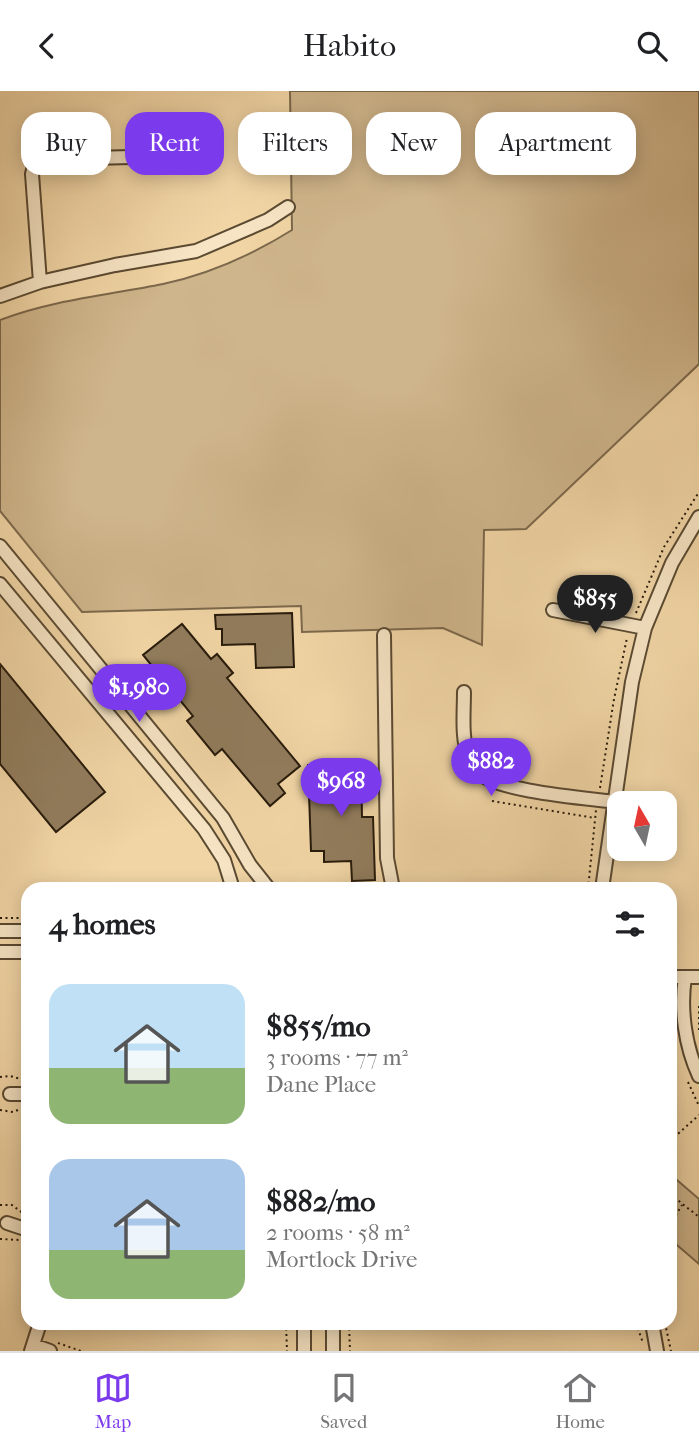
<!DOCTYPE html>
<meta charset="utf-8">
<style>
:root{--surface:#fff;--page:#f6f6f6;--text:#202124;--muted:#757577;--line:#e0e0e0;--accent:#7c3aed}
body{margin:0;font-family:"IM FELL French Canon",serif;background:var(--page);color:var(--text);height:100vh;display:flex;flex-direction:column;font-size:26px;white-space:nowrap}
*{box-sizing:border-box;margin:0}
p{font-size:23px;color:var(--muted)}
.icon{flex:none;width:38px;height:38px;fill:none;stroke:currentColor;stroke-width:2;stroke-linecap:round;stroke-linejoin:round}
.map{position:relative;flex:1;overflow:hidden}
.details{position:absolute;left:21px;top:791px;width:656px;height:448px;display:flex;flex-direction:column;background:var(--surface);border-radius:21px;box-shadow:0 4px 18px #0003}
.details>*{flex:none}
.top-card{position:absolute;left:21px;top:21px;width:658px;height:63px;display:flex;gap:14px}
.needle{width:46px;rotate:351deg}
.controls{position:absolute;left:607px;top:700px;display:grid;gap:14px}
.controls a{display:grid;place-items:center;width:70px;height:70px;border-radius:14px;background:var(--surface);box-shadow:0 4px 18px #0003;font-size:35px}
.price{position:absolute;translate:-50% -60px;padding:0 16px;border-radius:24px;background:var(--accent);color:#fff;font-size:23px;line-height:46px;filter:drop-shadow(0 2px 4px #0008)}
.price::after{content:'';position:absolute;left:50%;top:42px;width:21px;height:16px;margin-left:-10px;background:inherit;clip-path:polygon(0 0,100% 0,50% 100%)}
.price.on{background:#222;color:#fff}
ul{padding:0;list-style:none}
li{display:flex;align-items:center;gap:21px;height:175px;padding:0 28px}
li span{display:grid;place-items:center;flex:none;width:196px;height:140px;border-radius:21px;color:#555}
li>.icon{margin-inline-start:auto}
span .icon{width:84px;height:84px;fill:#fffc;stroke-width:1}
li b{font-size:30px}
h2{display:flex;justify-content:space-between;align-items:center;height:84px;padding:0 28px;font-size:30px}
.chip{padding:0 24px;border-radius:21px;background:var(--surface);box-shadow:0 4px 18px #0003;font-size:24px;line-height:63px}
.chip.on{background:var(--accent);color:#fff}
header{display:flex;justify-content:space-between;align-items:center;height:91px;padding:0 28px;background:var(--surface);font-size:32px;font-weight:600}
.dock{display:flex;justify-content:space-around;align-items:center;height:98px;border-top:2px solid var(--line);background:var(--surface);font-size:19px;color:var(--muted)}
.dock a{display:grid;justify-items:center;gap:4px}
.dock .on{color:var(--accent)}
.map>svg:first-child{display:block}
</style>
<header><svg class="icon" aria-label="back" viewBox="0 0 24 24"><path d="M15 5l-7 7 7 7"/></svg>Habito<svg class="icon" aria-label="search" viewBox="0 0 24 24"><circle cx="10" cy="10" r="6"/><path d="M15 15l6 6"/></svg></header>
<div class="map">
<svg width="699" height="1260" viewBox="0 0 699 1260">
<rect width="100%" height="100%" fill="#f1d5a5"/>
<filter id="stains"><feTurbulence type="fractalNoise" baseFrequency=".00286" numOctaves="4"/><feColorMatrix values="0 0 0 0 .2 0 0 0 0 .09 0 0 0 0 .02 0 0 0 .5 -.17"/></filter>
<radialGradient id="worn" r=".72"><stop offset=".6" stop-color="#630" stop-opacity="0"/><stop offset="1" stop-color="#630" stop-opacity=".3"/></radialGradient>
<path fill="#cfb58b" stroke="#7c684c" stroke-width="2" d="M290,0H699V273L526,438L484,439L482,554L443,537L302,541L301,515L82,521L0,420V229C53,209 108,204 163,193C210,183 252,164 292,139Z
M670,1083L699,1108V1173L670,1148Z"/>
<path fill="#917c5c" stroke="#281b0c" stroke-width="2" d="M292,522L294,576L256,577L255,553L222,554V538H216L215,524Z
M182,533L211,568L217,563L233,582L227,587L300,675L278,693L285,702L270,715L222,658L215,664L187,630L193,625L143,564Z
M0,573L105,701L56,741L0,673Z
M361,673L362,726H373L375,789L352,790L351,770L324,771V760H311L308,674Z"/>
<g fill="none" stroke-linecap="round" stroke-linejoin="round">
<defs>
<path id="minor" d="M40,191L32,83L34,75L46,68L132,66
M0,205L40,191L115,174L196,160L268,129L288,116
M0,455L223,727L250,774L269,798
M0,493L204,738L224,769L233,798
M553,519L645,537
M384,544L387,767L393,798
M464,601C464,622 461,647 469,667C471,670 475,678 478,681C498,701 585,707 616,711
M602,798L632,591L645,537L672,472L699,426
M0,840H28
M0,861H28
M670,886H699
M685,886C680,918 685,955 699,985
M10,1003H28
M7,1132L28,1139
M304,1232V1260
M333,1232V1260
M652,1232L657,1260
M33,1254L50,1260
M31,1260L40,1232"/>
</defs>
<use href="#minor" stroke="#5a4a32" stroke-width="16"/>
<path stroke="#281b0c" stroke-width="2" stroke-dasharray="2 3.5" stroke-linecap="butt" d="M636,522L664,456L699,401
M600,697L614,608L627,547
M492,710L595,727
M588,798L596,719
M0,827H28
M699,915V941
M0,986L10,985L28,990
M688,991L699,1015
M0,1019L13,1021L28,1015
M670,1050L699,1024
M670,1103L699,1126
M0,1114H12L28,1126
M670,1134L682,1114
M0,1148L20,1149
M286,1232L287,1260
M349,1232L350,1260
M636,1232L643,1252
M665,1232L671,1260
M58,1252L81,1260"/>
<use href="#minor" stroke="#f6e4c4" stroke-width="12"/>
</g>
<rect width="100%" height="100%" filter="url(#stains)"/>
<rect width="100%" height="100%" fill="url(#worn)"/>
</svg>
<div class="controls">
<a><svg class="needle" viewBox="-14 -14 28 28"><path d="M0-13l5 13h-10z" fill="#e53935"/><path d="M0 13l5-13h-10z" fill="#757577"/></svg></a>
</div>
<b class="price on" style="left:595px;top:544px">$855</b>
<b class="price" style="left:139px;top:633px">$1,980</b>
<b class="price" style="left:491px;top:707px">$882</b>
<b class="price" style="left:341px;top:727px">$968</b>
<div class="top-card">
<a class="chip">Buy</a>
<a class="chip on">Rent</a>
<a class="chip">Filters</a>
<a class="chip">New</a>
<a class="chip">Apartment</a>
</div>
<section class="details">
<h2>4 homes<svg class="icon" aria-label="filters" viewBox="0 0 24 24"><path d="M4 7h16M4 17h16"/><circle cx="9" cy="7" r="2"/><circle cx="15" cy="17" r="2"/></svg></h2>
<ul>
<li><span style="background:linear-gradient(#bfe0f5 60%,#8fb573 0)"><svg class="icon" aria-label="home" viewBox="0 0 24 24"><path d="M3 11l9-7 9 7M6 9v11h12V9"/></svg></span><div><b>$855/mo</b><p>3 rooms · 77 m²</p><p>Dane Place</p></div></li>
<li><span style="background:linear-gradient(#a9c7e8 65%,#8fb573 0)"><svg class="icon" aria-label="home" viewBox="0 0 24 24"><path d="M3 11l9-7 9 7M6 9v11h12V9"/></svg></span><div><b>$882/mo</b><p>2 rooms · 58 m²</p><p>Mortlock Drive</p></div></li>
</ul>
</section>
</div>
<nav class="dock">
<a class="on"><svg class="icon" aria-label="map" viewBox="0 0 24 24"><path d="M3 6l6-2 6 2 6-2v14l-6 2-6-2-6 2zM9 4v14M15 6v14"/></svg>Map</a>
<a><svg class="icon" aria-label="saved" viewBox="0 0 24 24"><path d="M7 4h10v16l-5-4-5 4z"/></svg>Saved</a>
<a><svg class="icon" aria-label="home" viewBox="0 0 24 24"><path d="M3 11l9-7 9 7M6 9v11h12V9"/></svg>Home</a>
</nav>
